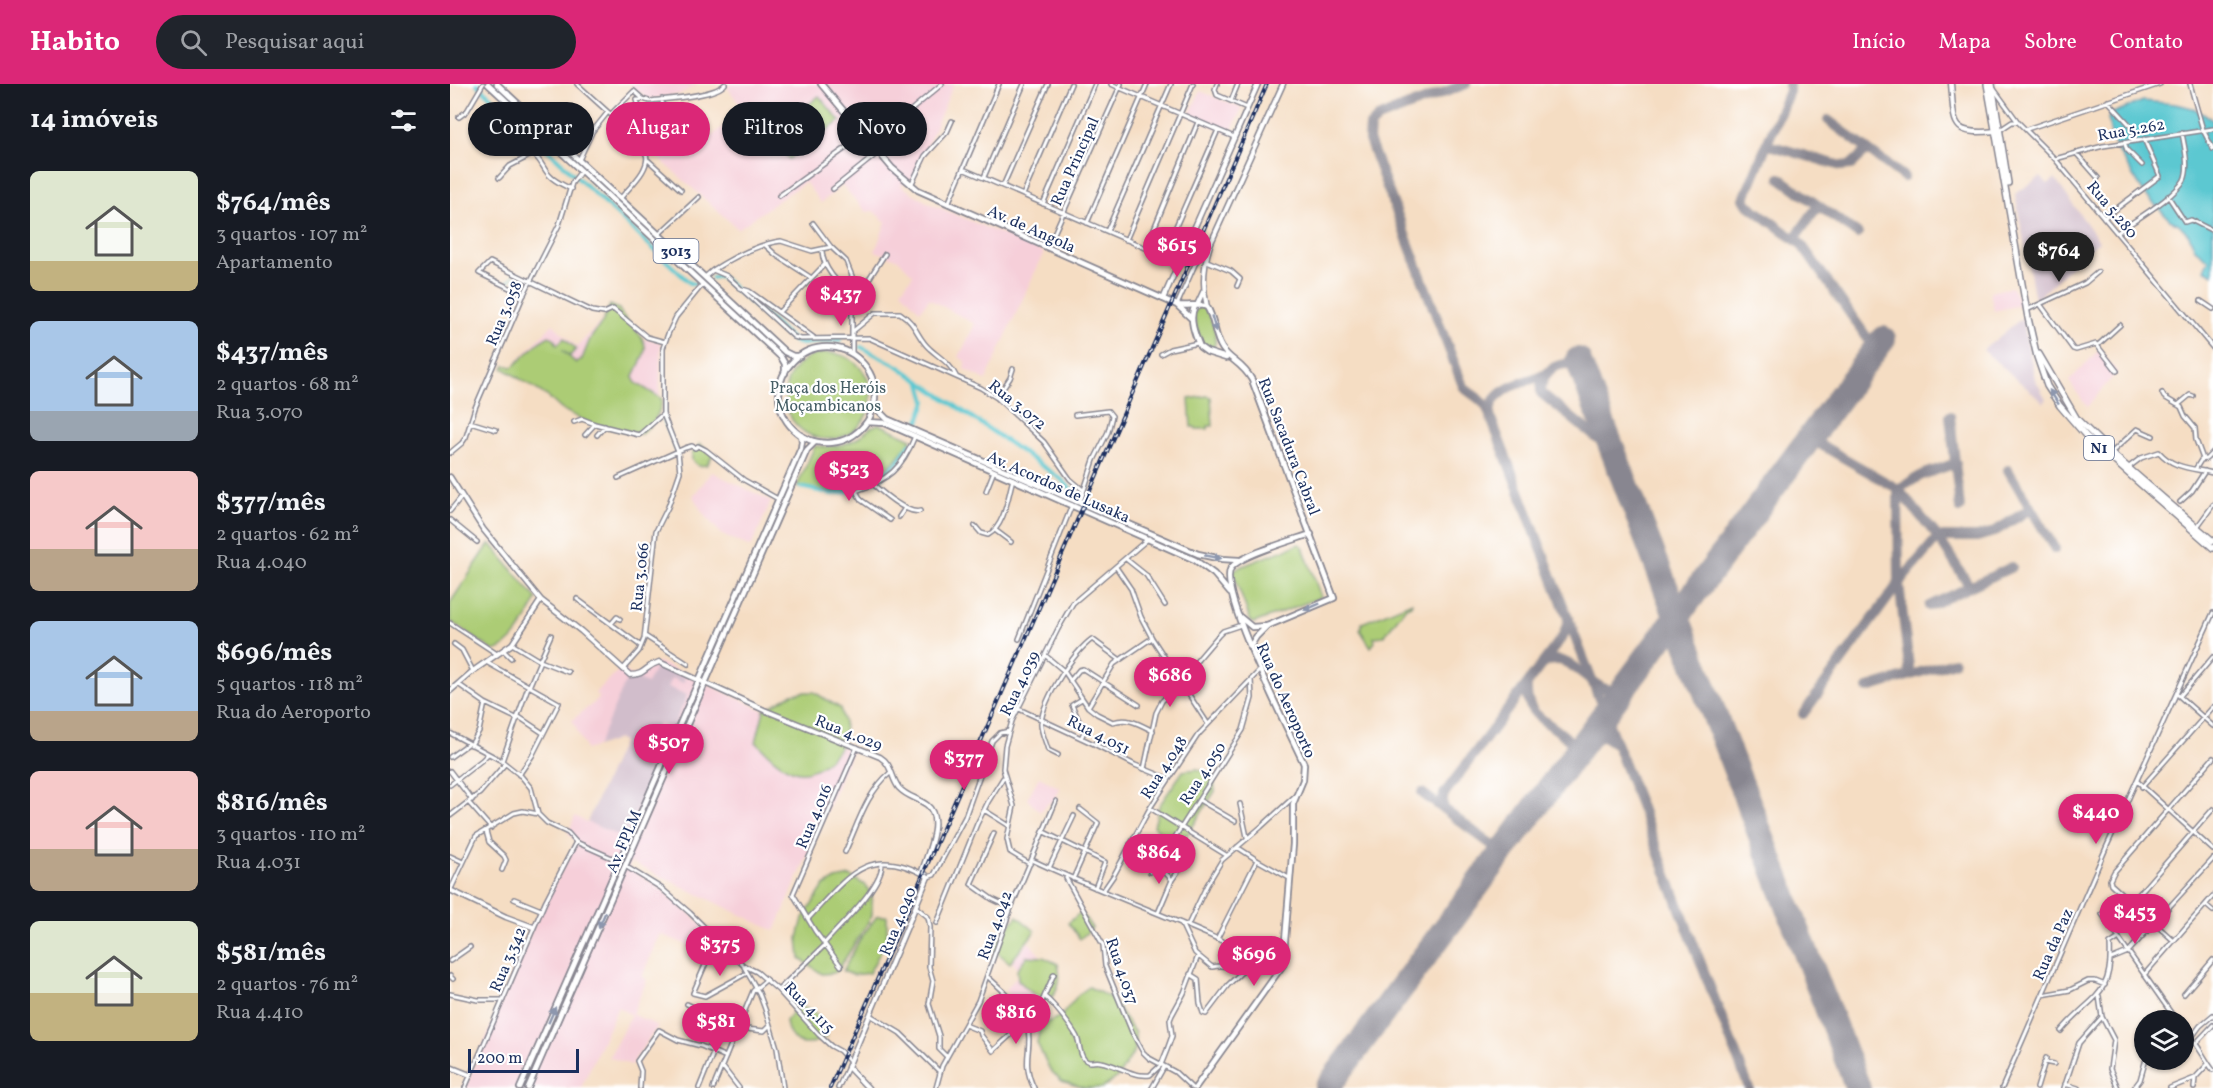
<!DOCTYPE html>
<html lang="pt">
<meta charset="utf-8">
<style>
:root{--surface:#171b24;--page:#20242c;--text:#f1f3f6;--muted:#9ea1a6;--accent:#db2777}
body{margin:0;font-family:Vollkorn,serif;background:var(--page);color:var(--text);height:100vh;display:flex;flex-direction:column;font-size:22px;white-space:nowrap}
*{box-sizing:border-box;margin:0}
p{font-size:20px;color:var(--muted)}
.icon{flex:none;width:33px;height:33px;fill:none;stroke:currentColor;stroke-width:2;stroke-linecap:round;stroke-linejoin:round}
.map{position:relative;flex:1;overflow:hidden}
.details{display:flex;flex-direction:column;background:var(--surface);width:450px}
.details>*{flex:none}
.banner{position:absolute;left:18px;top:18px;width:570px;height:54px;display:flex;gap:12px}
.tools{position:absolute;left:1684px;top:926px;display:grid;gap:12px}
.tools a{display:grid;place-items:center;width:60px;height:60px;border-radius:50%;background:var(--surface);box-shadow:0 2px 4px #0004;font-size:30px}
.scale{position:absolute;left:18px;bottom:15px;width:111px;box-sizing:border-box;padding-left:6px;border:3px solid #1b2f5e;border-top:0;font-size:16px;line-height:21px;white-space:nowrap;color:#1b2f5e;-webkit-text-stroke:4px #fff;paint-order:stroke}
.price{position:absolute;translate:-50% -51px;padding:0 14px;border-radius:21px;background:var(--accent);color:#fff;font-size:20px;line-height:39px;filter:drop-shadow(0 2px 3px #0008)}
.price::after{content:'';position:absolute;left:50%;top:36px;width:18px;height:14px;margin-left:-9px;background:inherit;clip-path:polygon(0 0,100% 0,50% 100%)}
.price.on{background:#222;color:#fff}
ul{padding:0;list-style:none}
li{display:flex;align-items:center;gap:18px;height:150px;padding:0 30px}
li span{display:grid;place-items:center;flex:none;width:168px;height:120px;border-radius:9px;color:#555}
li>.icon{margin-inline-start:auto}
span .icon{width:72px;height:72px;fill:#fffc;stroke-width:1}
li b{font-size:26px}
h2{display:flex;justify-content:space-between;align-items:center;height:72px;padding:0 30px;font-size:26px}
.chip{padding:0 21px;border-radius:27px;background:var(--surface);box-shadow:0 2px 4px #0004;font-size:21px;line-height:54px}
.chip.on{background:var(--accent);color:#fff}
header{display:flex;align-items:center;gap:36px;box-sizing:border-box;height:84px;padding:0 30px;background:var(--accent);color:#fff}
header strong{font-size:28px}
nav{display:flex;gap:33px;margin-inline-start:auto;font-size:21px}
.search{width:420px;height:54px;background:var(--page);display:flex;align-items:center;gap:15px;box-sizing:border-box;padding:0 21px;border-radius:33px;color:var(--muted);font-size:22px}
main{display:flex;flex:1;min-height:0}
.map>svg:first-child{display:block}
</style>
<header>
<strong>Habito</strong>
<div class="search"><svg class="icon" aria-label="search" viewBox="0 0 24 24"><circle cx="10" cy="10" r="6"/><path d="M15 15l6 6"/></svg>Pesquisar aqui</div>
<nav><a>Início</a><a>Mapa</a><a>Sobre</a><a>Contato</a></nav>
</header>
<main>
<section class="details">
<h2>14 imóveis<svg class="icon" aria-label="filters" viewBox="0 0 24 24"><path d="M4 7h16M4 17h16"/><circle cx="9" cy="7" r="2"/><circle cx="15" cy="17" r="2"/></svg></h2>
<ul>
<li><span style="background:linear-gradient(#dfe7d0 75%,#c2b280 0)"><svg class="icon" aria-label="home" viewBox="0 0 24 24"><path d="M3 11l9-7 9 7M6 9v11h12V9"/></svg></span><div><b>$764/mês</b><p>3 quartos · 107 m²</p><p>Apartamento</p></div></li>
<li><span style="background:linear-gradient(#a9c7e8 75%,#9aa5b1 0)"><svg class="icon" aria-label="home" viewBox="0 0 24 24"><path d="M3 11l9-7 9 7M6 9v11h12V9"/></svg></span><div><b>$437/mês</b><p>2 quartos · 68 m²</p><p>Rua 3.070</p></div></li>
<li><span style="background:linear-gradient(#f6c9c9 65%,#b9a48a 0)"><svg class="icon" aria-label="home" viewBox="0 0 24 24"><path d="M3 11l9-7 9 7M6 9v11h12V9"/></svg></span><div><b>$377/mês</b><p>2 quartos · 62 m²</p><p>Rua 4.040</p></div></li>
<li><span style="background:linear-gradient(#a9c7e8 75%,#b9a48a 0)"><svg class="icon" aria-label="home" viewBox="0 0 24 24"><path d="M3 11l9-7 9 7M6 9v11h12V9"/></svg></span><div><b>$696/mês</b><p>5 quartos · 118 m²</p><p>Rua do Aeroporto</p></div></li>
<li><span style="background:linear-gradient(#f6c9c9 65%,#b9a48a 0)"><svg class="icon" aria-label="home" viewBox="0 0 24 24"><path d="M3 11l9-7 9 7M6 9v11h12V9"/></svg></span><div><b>$816/mês</b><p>3 quartos · 110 m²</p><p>Rua 4.031</p></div></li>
<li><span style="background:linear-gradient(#dfe7d0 60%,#c2b280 0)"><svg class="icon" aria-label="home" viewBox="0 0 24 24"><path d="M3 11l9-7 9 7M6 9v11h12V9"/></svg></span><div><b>$581/mês</b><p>2 quartos · 76 m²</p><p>Rua 4.410</p></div></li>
</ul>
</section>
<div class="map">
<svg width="1763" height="1004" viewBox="0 0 1763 1004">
<rect width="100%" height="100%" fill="#fff"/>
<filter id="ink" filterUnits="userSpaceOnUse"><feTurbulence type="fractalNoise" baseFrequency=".0167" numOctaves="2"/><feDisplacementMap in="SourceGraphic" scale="12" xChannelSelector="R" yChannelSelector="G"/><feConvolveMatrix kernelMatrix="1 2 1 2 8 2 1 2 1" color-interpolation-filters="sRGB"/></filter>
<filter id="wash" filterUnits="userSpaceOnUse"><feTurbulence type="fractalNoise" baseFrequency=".008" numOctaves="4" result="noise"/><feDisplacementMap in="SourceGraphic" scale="24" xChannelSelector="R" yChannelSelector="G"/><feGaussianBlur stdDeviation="1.35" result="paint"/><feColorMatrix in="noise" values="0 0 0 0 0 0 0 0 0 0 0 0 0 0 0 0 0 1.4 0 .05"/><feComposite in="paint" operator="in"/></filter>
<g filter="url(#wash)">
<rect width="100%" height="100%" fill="#f5ddc3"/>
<path fill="#f6cfd9" d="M180,0H248L230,10L197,16L192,9L187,8Z
M281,0H504L462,96L450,101L478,119L594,168L536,296L514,285L516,278L509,273L525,240L479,215L470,227L451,207L463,191L449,176L425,167L436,138L423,127L416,128L392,101L371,119L355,98L288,145L202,68L228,47L246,66L293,25L277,3Z
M750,7L792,24L780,50L739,32Z
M1562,203L1570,221L1544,227L1540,208Z
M161,227L193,256L196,255L211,258L209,329L189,350L60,285L103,240L127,263Z
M1649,266L1667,288L1637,323L1619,297Z
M262,388L321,417L301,463L272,451L252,428L243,412Z
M209,578L402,667L325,847L181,778L178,784L211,804L264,851L260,870L210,850L192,893L197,896L182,930L208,942L181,981L159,973L181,931L168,923L131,1004H15L83,843L126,758L118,749L125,732L138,739L173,657L169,655L136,666L122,636L145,618L149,613L145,609L172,583L180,591H187Z
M589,693L610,704L603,721L599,718L590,728L577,715Z
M579,858L603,887L582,934L555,906L571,888L562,878Z"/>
<path fill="#d1bdcb" d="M1590,93L1598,100L1605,95L1649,157L1585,216L1565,110Z
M1572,234L1585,295L1596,315L1594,319L1533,266Z
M206,582L235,594L233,599L222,594L218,603L237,611L222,645L208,639L202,654L210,658L206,666L201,665L200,669L202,670L196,684L203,687L174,754L137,738L173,657L168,655L147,663L177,594L190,593V597L197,600Z"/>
<path fill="#accc74" stroke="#647e69" stroke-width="1.5" d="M369,12L390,37L339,75L320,51Z
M160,221L169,225C174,238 197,251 195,266C194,273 186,287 183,294L186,299L212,315C211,329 202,341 191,350L144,341L129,334L111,325L97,312L53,284L55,281L62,283L65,281L89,258L99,252L104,254L107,261L114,254L126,265L120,272L112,266L126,279L132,275L140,255L153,237Z
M748,223H753C761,231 770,255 763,264L756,265L751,258L743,230Z
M335 312a43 43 0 1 1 86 0a43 43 0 1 1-86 0Z
M757,312L761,313L763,342H758V345H746L745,343H741L739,315Z
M429,340L462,355C439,386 421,408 379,407C369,407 358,403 347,402L365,362C380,364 395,362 408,354C416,349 419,342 429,340Z
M250,360L263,371L257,381L248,382L242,376V369Z
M40,459L87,515C77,533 66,561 44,567L0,537V519Z
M849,460L853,463L871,513L804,539L801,538L783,489L785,485Z
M962,518L961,521L956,523L934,552L924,553L925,558L921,563L910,546L912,539Z
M354,608H364L390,624C393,634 397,646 393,656C386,672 367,690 349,688C333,686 317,669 306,658L314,626L342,610Z
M747,685L763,690L765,707L738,750L720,757L704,742L709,722L733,687Z
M400,792L415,801L422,811V832L388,886L384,889L372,890L350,874L348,854L353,834L374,802L386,795Z
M631,828L642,844L630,855L618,839Z
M427,832H437V855L419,889L403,891L393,887L410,855Z
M567,832L585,847L560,879L542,864Z
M577,872L593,873L608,880C611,894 610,901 602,913L594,916L584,911L568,896L567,885Z
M639,903L661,914L685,949V966L668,993L652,1004H634L612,997L600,986L587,959L590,942L611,932L628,911Z
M350,923C367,927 375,935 376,953C371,955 366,958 362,959C346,964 337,950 336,937L345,924Z"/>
<path fill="#5bc8d1" stroke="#3b7c98" stroke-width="1.5" d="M1693,17C1719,20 1743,18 1763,37V190L1754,185L1759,176L1745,165L1739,151L1729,140L1720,136L1694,109L1666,64L1661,51L1658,34L1663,29Z"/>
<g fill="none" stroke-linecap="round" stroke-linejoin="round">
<path stroke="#5bc8d1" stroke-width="1.5" d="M262,194L270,192L276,197L345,258L352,260L389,256
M363,195L385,209
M58,196L60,197L64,190
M212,333L226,367"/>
<path stroke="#5bc8d1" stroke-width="4" d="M27,0L240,199L245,200
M262,194L270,192L276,197L345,258L352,260L390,256
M411,263L448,282L611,395L630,414L632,413
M467,343L476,317L471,300
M427,397L447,379L460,360
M350,403L383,410L407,406"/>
<path stroke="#888690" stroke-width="10" d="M1016,0L928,34L920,42L919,56L1013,302C1020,311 1031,313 1037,324L1299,1004
M1339,0V7L1294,115L1297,120L1351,160L1425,265
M1378,36L1454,93
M1316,60L1391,82L1401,81L1417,66
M1330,94L1408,150
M1345,154L1368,122
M1144,318C1160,274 1089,265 1091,309L1154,360L1165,372
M1040,332C1039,303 1076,298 1097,290
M1500,332L1510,424
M1359,354L1448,405L1488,453L1520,503
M1558,386L1605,465
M1479,522L1562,483
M1093,580C1125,559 1147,627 1177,599
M1460,591L1449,499L1448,405L1472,391L1506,379
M1077,600C1074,638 1104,636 1122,660L1123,670L1116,682
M1418,604L1504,578
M1353,630L1449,499L1488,453H1527L1544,448L1580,425
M1159,637L1160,626L1165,615
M1129,654L1155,653L1166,660
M972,709L1042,761
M995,726L992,719L994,710L1113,552L1119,535
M1043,779L1045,768L1042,761L1051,762L1061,755"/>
<path stroke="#888690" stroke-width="26" d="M1128,276L1408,1004
M877,1004L1433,255"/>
</g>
</g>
<g filter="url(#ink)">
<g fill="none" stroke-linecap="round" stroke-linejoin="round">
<defs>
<path id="minor" d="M127,0L169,38L196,70C201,85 179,103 170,115
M661,0L784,53
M767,0L765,5L767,11L797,24
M1740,0L1753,46L1763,65
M1544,5L1568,38L1605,75L1763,264
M781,17L788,0
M1658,17L1680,41L1685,56
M161,30L184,7L193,15L199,17C215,15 266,12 275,0
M9,33L17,27L33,0
M192,33L187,16L193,15
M1577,45L1710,0
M1550,46L1562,38H1568
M1674,58L1677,66L1692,81
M422,59L492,0
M1626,69L1648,94
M196,70C211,52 214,38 212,15
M1605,75L1653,62L1763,45
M129,76L142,48L158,28
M198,76L231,106
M513,85L728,178
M534,93L574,0
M49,94L60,82L83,70C92,77 92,83 99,91C104,97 113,101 121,105
M461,101L475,72L497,48L502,37
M553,102L598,0
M383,105L429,68
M573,111L621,0
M329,112L414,51
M1718,112L1735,138L1741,136L1763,147
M498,120L549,0
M593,120L645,0
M1654,134L1710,92L1694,55
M363,139L381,163L396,177L402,192V270
M637,139L697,0
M657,147L721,0
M1667,149C1684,136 1724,114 1734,96C1740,83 1734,61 1732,49
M209,150L249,113
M676,156L743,0
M315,161L326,171L360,193
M598,163L671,0
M696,164L748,38
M372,167C373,183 387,201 402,208
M713,172L768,46
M757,177L781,187L790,195L787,202
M263,186C282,174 309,160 331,157L362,167L381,163
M255,193L263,186L277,192L344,253L351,255L419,254L531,304L547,314L594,358L620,395L633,406
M289,204L299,207L363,253
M74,211L29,189L40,178L142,227L154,229L163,225L197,253L215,258
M403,214L415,201L435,170
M1751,217L1763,225
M1590,220L1623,265L1626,266L1646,260L1667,287
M727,221L747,176
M1579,225L1635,199L1648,188
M329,228L375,180
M402,248L425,229H450C467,240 467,254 480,265C490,274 500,279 506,292
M1648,261L1670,241
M711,270L720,265L748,259
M1712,309L1714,313L1731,323L1735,332L1745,344L1746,356L1753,375
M547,314L560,294L563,285
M1728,321L1740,311L1743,312
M625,331L658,327L662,332L658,348L644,376L630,418
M20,338L46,346
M124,338L132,335L145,340L189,351L213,330
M135,351L145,340
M147,351L155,342
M1662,368L1687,345L1703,352
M0,369L12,359L16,353L25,324L74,210L109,141L122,99L131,87
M1679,383L1691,374L1709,368C1724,385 1742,384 1763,389
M1746,384L1751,376L1756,375L1763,368
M168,394L235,364L242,362L245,364L248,362L256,366L294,396L328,415
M424,401C434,410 459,431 470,427
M536,407L544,387
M1730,418L1742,407L1755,387
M0,427L12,412
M449,433L455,424
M0,436L27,458
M440,436L411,416L406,407C438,396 452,385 465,352
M525,442L531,449L538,451C555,442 558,412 563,395
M1747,443L1763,421
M545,446L561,458
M676,475L696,491L715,521
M666,483L681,505L691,533L702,554L758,640
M127,515L191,562
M0,539L47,570
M161,540L167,533L170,535
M195,552L238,580
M569,555L622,421
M4,560L12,566L23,587
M62,560L90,577L118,588
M53,566L61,574
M596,572L614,587L638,623L647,630L663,638C679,633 689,640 703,647
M90,576L101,551
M36,578L109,619L82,672L69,691
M173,585L189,567L194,555L206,447L218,423L230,388L228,368L213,330V264L218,250L226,233L252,201
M620,597L629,586L633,585L689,621
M8,600L35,619L68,635
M79,603L90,577
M1728,611L1763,642
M1730,612L1763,573
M638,623L664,580L702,554
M569,625L644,660L685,681L719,695
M69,633L93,649
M0,649L52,677L71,692L81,704L88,730L97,739L118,749L126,758L169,777
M631,654L634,648L622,621L632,615
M21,661L29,647L35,619
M608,671L598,666C596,658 590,646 591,639C593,615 623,569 642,555L669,575
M0,673L18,660
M52,677L78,603
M694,685L706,629L712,617L741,588L745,579L768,552L773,547L791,541
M0,687L22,716
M1687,697L1763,766
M0,701L32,676L38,670
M1692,703L1763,623
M749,716L785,737
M19,719L41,744
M790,720L797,753
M700,724L776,771
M534,726L558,741
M0,732L30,709L55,680
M36,747L39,758L54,772L56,776L52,786
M594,748L655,778L645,804
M544,749L521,800L542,815L561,824
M680,760L709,776L711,784L722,796L708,829
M787,763L807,776L839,794
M395,768C408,740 416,709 441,688
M0,772L13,778
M582,776C664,815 751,842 830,886
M580,780L560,768L557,755L564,722L553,685L555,662L562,637L608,545L623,519L699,454
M175,782L211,804L240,829L293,881L307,888L328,906L369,951L381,962L390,967L400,978
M599,784L624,732
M700,788L720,761L793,646L802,614L801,595
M616,794L653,861L655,882L682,948L693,968L699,974L725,988L742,1004
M623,795L648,739L630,725
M722,796L732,782
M0,807L26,752L64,729L73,727L88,730
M653,807L664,791L700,724L748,651L811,585
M64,815L91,826
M1756,821L1763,827
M466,823L478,833L480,843L479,883L483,897L479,920L489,952V965L497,973
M1652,830L1726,936
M358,835C396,794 419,758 478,793L484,791L515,733L542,657L550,649L559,647
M487,839L527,740L538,718L553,694
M731,839L745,869L762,883C775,880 774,883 786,884C795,884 803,880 811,877
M738,841L757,801L772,776L811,743L846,711
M1661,842L1763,725
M264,851L259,872L243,909L255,912L297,889
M767,855L807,776
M1724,857L1661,800L1660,796L1664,788L1763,674
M374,860C389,842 433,802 432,779
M1661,875L1678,868L1763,775
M0,877L20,863
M391,882L365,847L343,810L407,663
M294,883L309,909L315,925L327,964L333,1004
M740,890L748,895L750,919L753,929L756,930L778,901L797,883
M1694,891L1763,812
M0,892L3,895
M538,893C552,906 571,921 577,940C584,963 570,976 584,1004
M328,906L375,861
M0,910L28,916H53
M1734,910L1763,876
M1592,911L1620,906L1638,897H1645L1655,901
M1649,912L1652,933L1664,956L1660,985L1668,1004
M595,913C604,920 621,942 627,953C630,960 629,969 634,975C640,981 644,976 651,978C668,981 681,993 700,991L711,981L717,966L722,952L720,936L722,931L734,909L748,872
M237,920L288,944L314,947L319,942
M420,931L450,949L490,988
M515,941L530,947L531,951L543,967L576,937
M579,947L604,890
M1611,947C1641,911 1663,914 1660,860L1669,854
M1734,947C1748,958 1752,972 1763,986
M1742,953L1750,942L1763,931
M1747,958L1763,941
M1594,978L1604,980
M272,982L289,1004
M1615,1000L1628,1004
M15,1004L95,818L126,758
M190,1004L191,987L187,977L209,946L228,956L251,962L276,973
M249,1004L264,967
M263,1004L303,907L316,896
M388,1004L398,983
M486,1004L492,982L528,917L561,824L606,717
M702,1004L714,983
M1552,1004L1656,764L1763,529
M1587,1004L1596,974
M1614,1004L1629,959L1652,933
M1684,1004L1690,996L1696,975
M1720,1004L1745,994L1758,980
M1744,1004L1745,994"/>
<path id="tertiary" d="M1501,0C1505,40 1499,52 1546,47
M713,215L808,0
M747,221L753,208
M757,223C752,203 754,180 760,161L833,0
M0,393L33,445L91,516L131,547L180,591C196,591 195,582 209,578L314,626L430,673C442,680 441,694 449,704C457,713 468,714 477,721C494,734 477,771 472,787L478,793L398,983L418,1004
M0,607L23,587L62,560L91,516
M0,806L56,833L83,843
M0,983L20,991"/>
<path id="secondary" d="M371,0L442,84L468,106L727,221L742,235
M727,221C737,223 750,219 757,223C765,235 764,252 772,264C780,277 792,278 802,296L884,514L817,542L802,543L790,533
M745,222C738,234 745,251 750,263L757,268L776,274
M329 311a48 48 0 1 1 96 0a48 48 0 1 1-96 0Z
M424,322L437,335L748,470L772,475L789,476
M417,338L435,339L745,476L764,490L780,509
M800,563L806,553L817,542
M70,1004L351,364L352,357L351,351
M78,1004L357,366L365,358
M745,1004L833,881L843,760V720L853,696L854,680C841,651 766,505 781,484C790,471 844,456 861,450"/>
<path id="primary" d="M38,0L331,273L335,280V289
M47,0L335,268L343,272H350"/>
<path id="trunk" d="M1537,0L1578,234L1587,273L1597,302L1610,322L1636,352L1763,464
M1542,0L1558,99
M1589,270L1627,335L1667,374L1763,457"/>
</defs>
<use href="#minor" stroke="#888690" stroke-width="6"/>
<use href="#tertiary" stroke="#888690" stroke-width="7"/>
<use href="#secondary" stroke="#888690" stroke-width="8"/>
<use href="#primary" stroke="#888690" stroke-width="8"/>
<use href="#trunk" stroke="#888690" stroke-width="8"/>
<use href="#minor" stroke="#fff" stroke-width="3"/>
<use href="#tertiary" stroke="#fff" stroke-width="4"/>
<use href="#secondary" stroke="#fff" stroke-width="4.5"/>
<use href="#primary" stroke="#fff" stroke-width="4.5"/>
<use href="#trunk" stroke="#fff" stroke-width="5"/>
<defs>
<path id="rail" d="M380,1004L817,0"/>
</defs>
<use href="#rail" stroke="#1b2f5e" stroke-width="4"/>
<use href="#rail" stroke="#fff" stroke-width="1.5" stroke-dasharray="4.5" stroke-linecap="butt"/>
</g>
<defs><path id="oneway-solid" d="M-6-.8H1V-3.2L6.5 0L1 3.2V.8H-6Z" transform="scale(1.5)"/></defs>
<g fill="#8d97ae">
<use href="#oneway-solid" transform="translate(764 240) rotate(73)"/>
<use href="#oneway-solid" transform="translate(1604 313) rotate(-123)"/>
<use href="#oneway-solid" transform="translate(763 473) rotate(11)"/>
<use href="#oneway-solid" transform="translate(862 523) rotate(157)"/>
<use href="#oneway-solid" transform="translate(152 836) rotate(114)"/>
<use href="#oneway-solid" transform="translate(102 931) rotate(-66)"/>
</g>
</g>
<g text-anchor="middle" stroke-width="4.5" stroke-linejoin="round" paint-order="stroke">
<g fill="#fff" stroke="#5f6d8e" stroke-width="1.5">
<rect x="203.5" y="155" width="45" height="24" rx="4.5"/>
<rect x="1634" y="352" width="30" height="24" rx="4.5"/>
</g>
<g font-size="15" font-weight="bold" fill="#1b2f5e">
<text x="226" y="172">3013</text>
<text x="1649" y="369">N1</text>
</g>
<g font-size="16" fill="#1b2f5e" stroke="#fff">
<text transform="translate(1681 45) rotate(-10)" y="6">Rua 5.262</text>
<text transform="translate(624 77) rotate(-66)" y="6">Rua Principal</text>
<text transform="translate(1663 125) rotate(50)" y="6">Rua 5.280</text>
<text transform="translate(582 144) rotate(24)" y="6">Av. de Angola</text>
<text transform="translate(53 229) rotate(-67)" y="6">Rua 3.058</text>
<text transform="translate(568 320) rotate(39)" y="6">Rua 3.072</text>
<text transform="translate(840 362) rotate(69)" y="6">Rua Sacadura Cabral</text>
<text transform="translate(609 402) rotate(24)" y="6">Av. Acordos de Lusaka</text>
<text transform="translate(189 493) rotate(-84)" y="6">Rua 3.066</text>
<text transform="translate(569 599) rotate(-64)" y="6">Rua 4.039</text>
<text transform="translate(837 616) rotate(66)" y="6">Rua do Aeroporto</text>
<text transform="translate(399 648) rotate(22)" y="6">Rua 4.029</text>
<text transform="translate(649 650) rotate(27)" y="6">Rua 4.051</text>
<text transform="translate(713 683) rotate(-57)" y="6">Rua 4.048</text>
<text transform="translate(752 689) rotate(-57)" y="6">Rua 4.050</text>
<text transform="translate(363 732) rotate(-67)" y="6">Rua 4.016</text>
<text transform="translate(173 757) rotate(-67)" y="6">Av. FPLM</text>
<text transform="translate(447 837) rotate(-68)" y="6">Rua 4.040</text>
<text transform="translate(544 841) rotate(-70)" y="6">Rua 4.042</text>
<text transform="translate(1602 860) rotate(-66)" y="6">Rua da Paz</text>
<text transform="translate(57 875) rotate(-67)" y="6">Rua 3.342</text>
<text transform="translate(673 887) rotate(71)" y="6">Rua 4.037</text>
<text transform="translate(360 923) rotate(46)" y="6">Rua 4.115</text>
</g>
<g font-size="16" fill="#465e65" stroke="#fff">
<text x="378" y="309">Praça dos Heróis<tspan x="378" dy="18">Moçambicanos</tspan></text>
</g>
</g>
</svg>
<div class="tools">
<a><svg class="icon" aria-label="layers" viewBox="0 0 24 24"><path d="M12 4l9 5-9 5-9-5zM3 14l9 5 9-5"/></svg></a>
</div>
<div class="scale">200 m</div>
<b class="price" style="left:727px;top:194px">$615</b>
<b class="price on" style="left:1609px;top:199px">$764</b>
<b class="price" style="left:391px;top:243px">$437</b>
<b class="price" style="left:399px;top:418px">$523</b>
<b class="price" style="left:720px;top:624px">$686</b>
<b class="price" style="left:219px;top:691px">$507</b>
<b class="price" style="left:514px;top:707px">$377</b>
<b class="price" style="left:1646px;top:761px">$440</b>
<b class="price" style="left:709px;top:801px">$864</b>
<b class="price" style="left:1685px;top:861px">$453</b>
<b class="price" style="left:270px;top:893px">$375</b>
<b class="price" style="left:804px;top:903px">$696</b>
<b class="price" style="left:566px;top:961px">$816</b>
<b class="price" style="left:266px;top:970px">$581</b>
<div class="banner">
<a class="chip">Comprar</a>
<a class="chip on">Alugar</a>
<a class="chip">Filtros</a>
<a class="chip">Novo</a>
</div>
</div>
</main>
